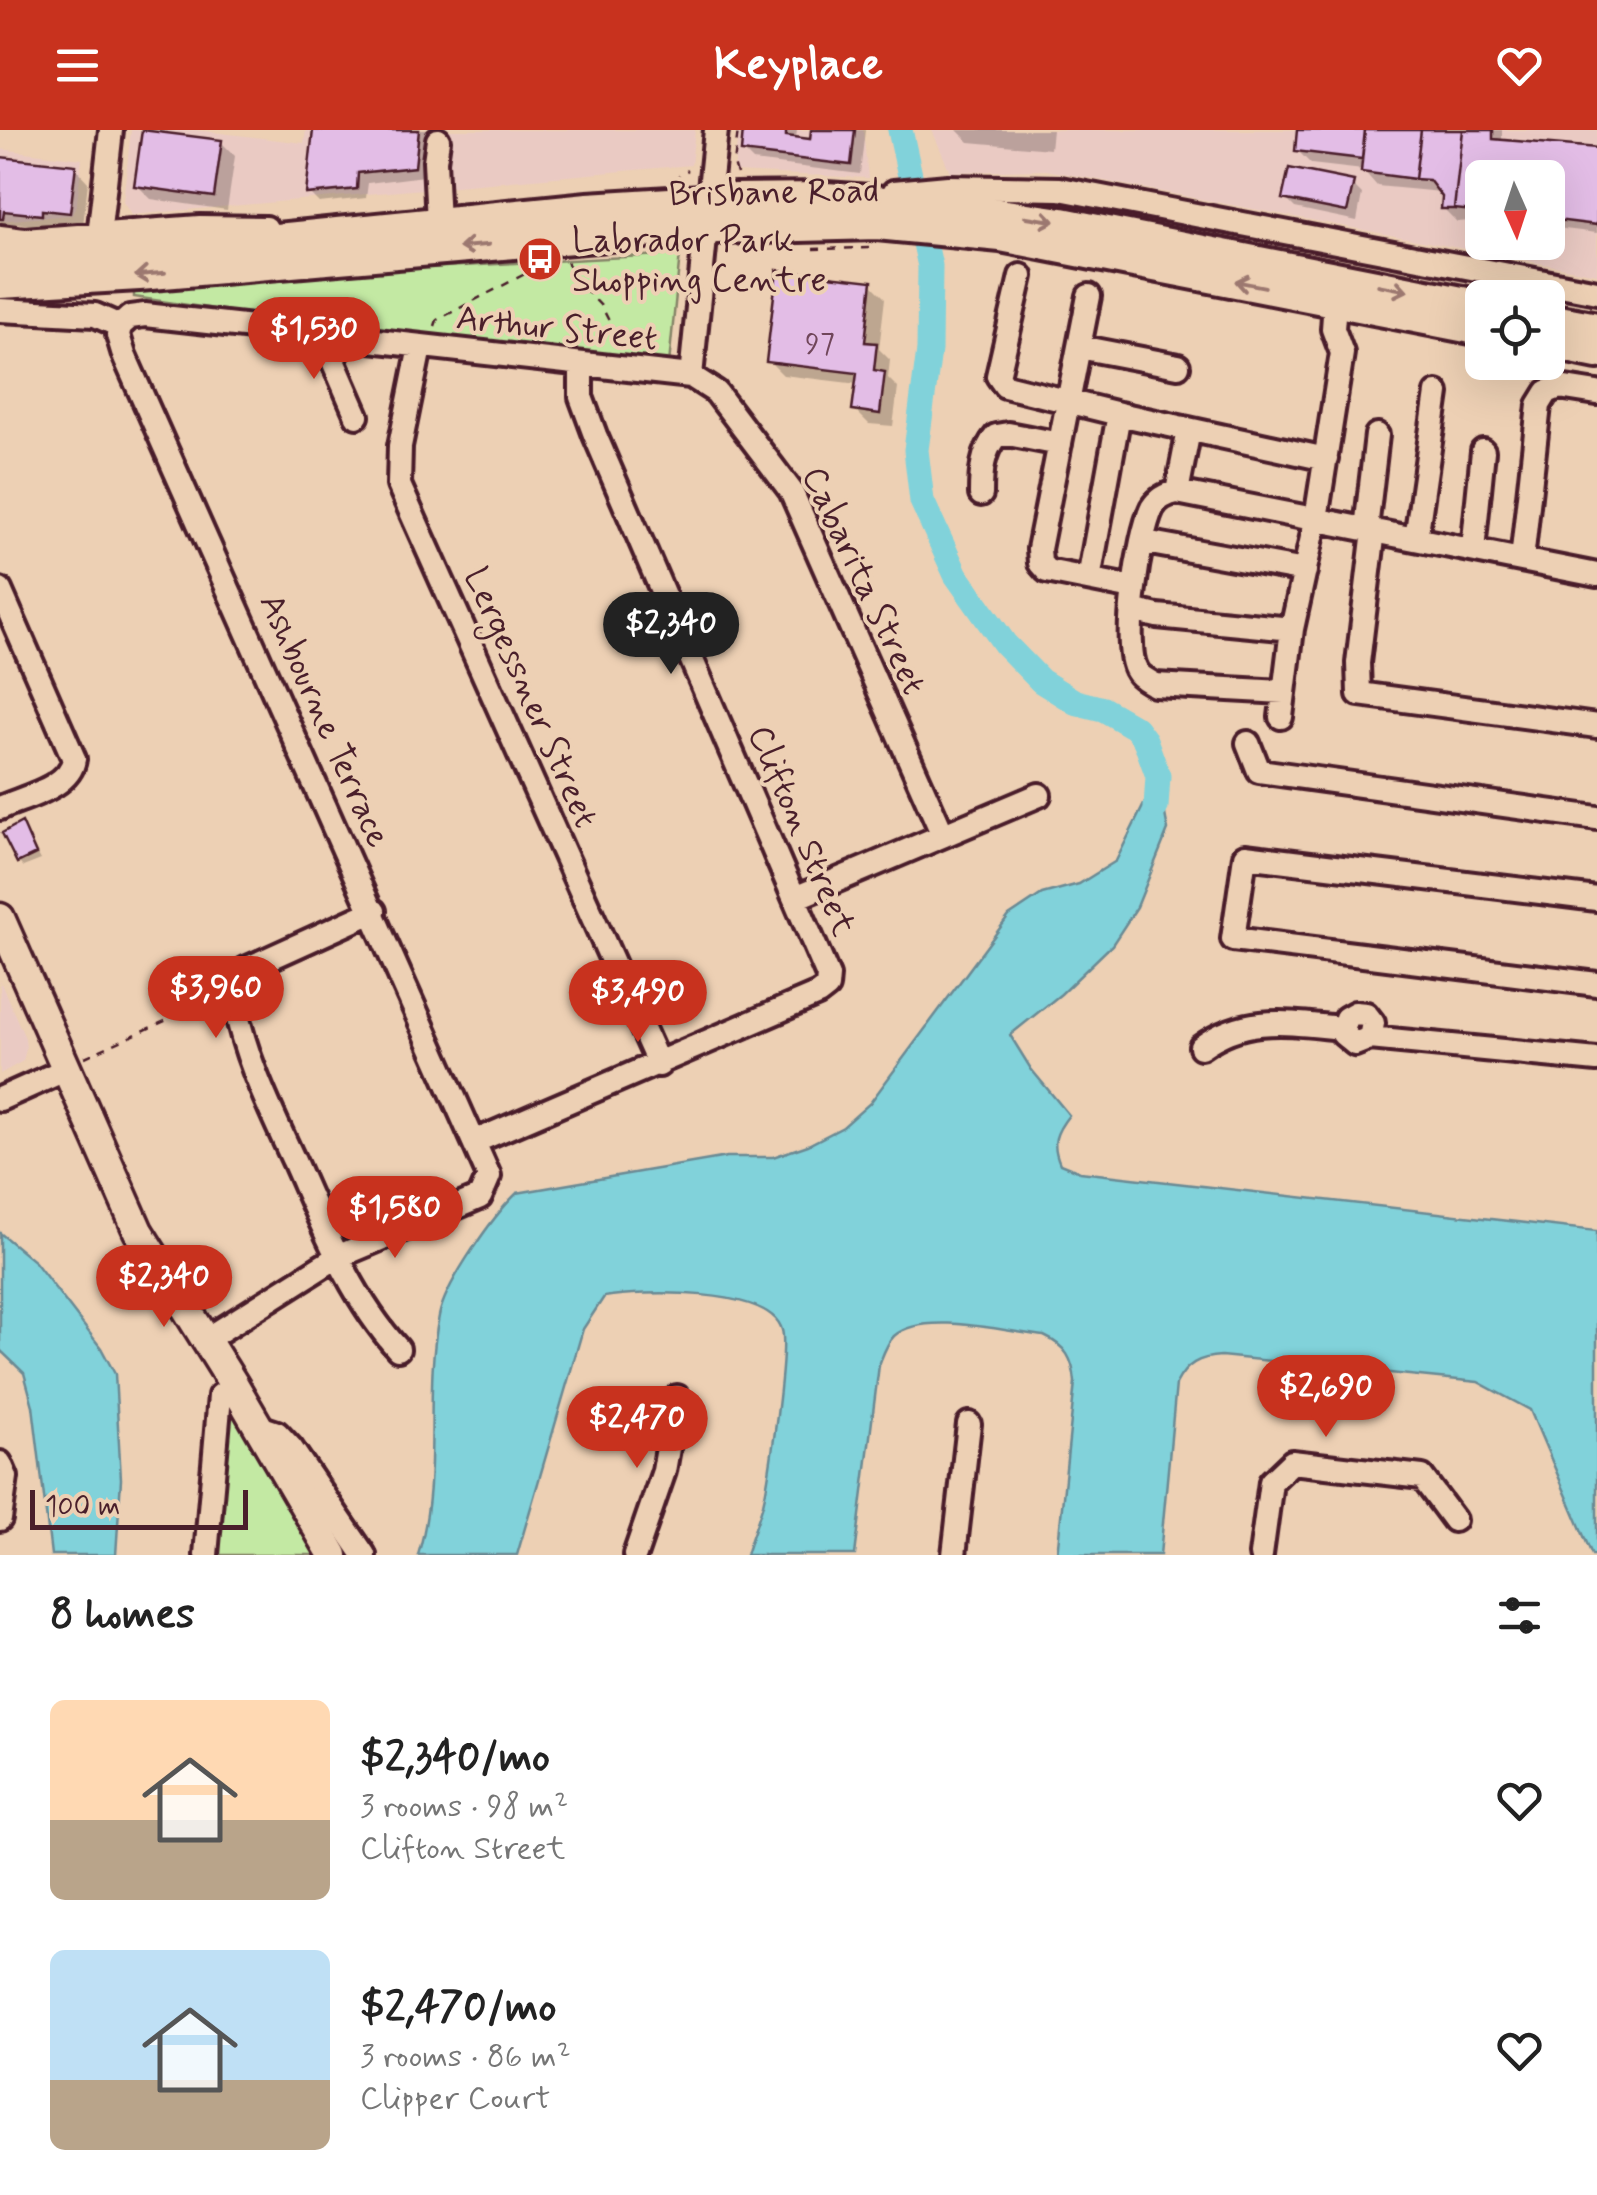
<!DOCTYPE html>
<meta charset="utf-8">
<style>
:root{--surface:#fff;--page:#f6f6f6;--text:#222;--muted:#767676;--accent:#c8321e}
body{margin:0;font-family:Mynerve,sans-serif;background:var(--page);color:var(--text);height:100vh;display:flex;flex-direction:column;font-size:38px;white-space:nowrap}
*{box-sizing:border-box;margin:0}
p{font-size:32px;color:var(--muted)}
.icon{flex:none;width:55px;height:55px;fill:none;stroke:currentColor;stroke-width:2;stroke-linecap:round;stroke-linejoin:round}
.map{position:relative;height:1425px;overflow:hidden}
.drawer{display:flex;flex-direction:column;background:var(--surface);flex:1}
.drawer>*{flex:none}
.needle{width:65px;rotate:177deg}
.buttons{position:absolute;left:1465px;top:30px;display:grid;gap:20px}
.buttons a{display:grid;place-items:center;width:100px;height:100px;border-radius:15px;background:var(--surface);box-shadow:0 10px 40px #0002;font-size:50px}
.scale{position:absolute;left:30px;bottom:25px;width:218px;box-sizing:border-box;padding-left:10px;border:5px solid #4a1f2b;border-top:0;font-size:28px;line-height:35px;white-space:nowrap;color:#4a1f2b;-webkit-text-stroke:8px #edd0b4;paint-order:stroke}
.price{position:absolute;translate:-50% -85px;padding:0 22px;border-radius:35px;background:var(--accent);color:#fff;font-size:32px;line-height:65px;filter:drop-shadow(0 2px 5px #0008)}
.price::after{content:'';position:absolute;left:50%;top:60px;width:30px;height:22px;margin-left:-15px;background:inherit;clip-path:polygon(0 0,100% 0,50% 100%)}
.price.on{background:#222;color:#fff}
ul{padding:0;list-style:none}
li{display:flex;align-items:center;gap:30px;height:250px;padding:0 50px}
li span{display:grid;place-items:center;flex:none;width:280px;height:200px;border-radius:15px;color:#555}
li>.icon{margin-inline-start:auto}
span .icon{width:120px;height:120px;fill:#fffc;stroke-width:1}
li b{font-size:42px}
h2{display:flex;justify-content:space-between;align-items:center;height:120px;padding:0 50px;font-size:42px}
header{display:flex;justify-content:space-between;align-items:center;height:130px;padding:0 50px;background:var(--accent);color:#fff;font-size:45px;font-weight:800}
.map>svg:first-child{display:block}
</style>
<header><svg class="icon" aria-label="menu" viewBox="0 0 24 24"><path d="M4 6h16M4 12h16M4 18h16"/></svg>Keyplace<svg class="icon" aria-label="heart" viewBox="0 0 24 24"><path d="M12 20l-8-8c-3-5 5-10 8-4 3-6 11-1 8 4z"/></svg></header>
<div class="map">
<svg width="1597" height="1425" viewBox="0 0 1597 1425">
<rect width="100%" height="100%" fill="#edd0b4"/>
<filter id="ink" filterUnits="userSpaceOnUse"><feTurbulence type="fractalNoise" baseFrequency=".01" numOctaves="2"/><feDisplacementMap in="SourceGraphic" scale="20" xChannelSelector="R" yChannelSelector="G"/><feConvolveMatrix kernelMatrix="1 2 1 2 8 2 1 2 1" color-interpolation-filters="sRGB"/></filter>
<g filter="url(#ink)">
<path fill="#eacac3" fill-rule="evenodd" d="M131,0H195L304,13L306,0H695L691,35L131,85L123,72Z
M738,0H863L868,48L734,42Z
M932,0H1597V144L1046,40L950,42ZM1482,48H1548V112H1482Z
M0,19L82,29L77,73L72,85L0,91Z
M0,851L25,908L26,919L23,931L0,944Z"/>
<path fill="#c3e9a3" stroke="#868467" stroke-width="2.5" d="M680,124L669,234L303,192L134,167V154Z
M229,1277L319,1425H217Z"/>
<path fill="#81d2da" stroke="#6b8a94" stroke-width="2.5" d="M1158,646L1168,700L1137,777L1112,815L1061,864L1010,905L1031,939L1069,985C1055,1003 1051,1013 1060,1034L1080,1042L1597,1101V1425H1592L1530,1280L1478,1252L1221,1226C1199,1227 1186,1234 1176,1254L1160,1425H1057L1075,1252C1073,1229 1066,1216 1044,1206C1007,1202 923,1180 894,1206C886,1214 883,1225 879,1235L855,1425H746C751,1408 758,1391 763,1374C769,1350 788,1219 782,1200C770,1157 640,1161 604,1167L583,1199L517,1425H418C442,1346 423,1265 439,1186C445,1154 493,1086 517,1063L727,1027H773L808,1015L843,997L870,973L1009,786L1042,764L1079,754L1116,731Z
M0,1103L35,1132L101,1218L115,1244L121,1349L116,1425H51L33,1276L24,1243L0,1220Z"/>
<path fill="#0003" d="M316,0H430L424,46L368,53L366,68L319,73L309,63Z
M746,0H797L796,9L813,11L814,0H865L860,44L753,31L743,21Z
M957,0H1052L1050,19L969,12Z
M1299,0H1502V12L1597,21V103L1548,97V48H1482V90L1457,92L1443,78L1441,62L1377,56L1363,40L1311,34L1297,20Z
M221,12L235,26L227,80L151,69L137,55Z
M0,29L75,38L88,52L83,96L56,93L55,98L17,93L16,102L0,100Z
M1352,54L1362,64L1357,91L1295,78L1285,68Z
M871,154L885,168L879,219L890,230L888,248L898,258L893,296L869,294L855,280L858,254L783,245L769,231Z
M22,695L41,730L23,737L17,731Z"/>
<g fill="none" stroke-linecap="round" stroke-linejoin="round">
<path stroke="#81d2da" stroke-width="25" d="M900,0L930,136L929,220L916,320L922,371L956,445L1005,514L1041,551L1075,572L1103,579L1136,598L1145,610L1158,646L1156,677"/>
</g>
<path fill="#e3bde6" stroke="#4a1f2b" stroke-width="2.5" d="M142,0L222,10L214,67L134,56Z
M313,0H419L415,37L358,43L357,59L306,64Z
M743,0H786V6L810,9L811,0H855L851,35L741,22Z
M1297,0H1365L1362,29L1295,21Z
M1365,0H1421L1415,49L1361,42Z
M1421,0H1463L1454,79H1441L1442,67L1429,50L1415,49Z
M1463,0H1493V9L1597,18V95L1548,89V48H1482V82L1454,79Z
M0,27L76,35L70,83L42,80V85L4,81L3,89H0Z
M1289,38L1354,51L1347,82L1282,69Z
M777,140L872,151L865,212L877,213L874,240L885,242L880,284L852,280L857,243L766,232Z
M22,692L36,724L17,733L2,703Z"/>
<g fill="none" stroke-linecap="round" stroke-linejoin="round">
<defs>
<path id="minor" d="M894,62L948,57L1060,59L1597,162
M438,93L435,31L438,10
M99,106L111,0
M0,107L24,110L200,97L266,98
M1021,146L998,246L1005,256L1119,284L1089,449
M1089,166L1039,419L1040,433L1047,441L1133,458
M0,180L95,185L120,196
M120,196L118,205L124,225L489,1046L480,1067L337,1127L204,1211
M120,196L130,187L145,185L691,246L716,262L791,361L943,705
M337,209L334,233L357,286
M420,217L400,316L399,355L659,935
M1079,217L1178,236
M691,246L716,0
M1119,284L1326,329
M1177,362L1189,300
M981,364C981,343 982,322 996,306L1008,304L1060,314
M1366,399L1377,305
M1374,400L1358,533L1359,564L1597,596
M1416,409L1437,263
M1145,412L1305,441
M1473,420L1483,321
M1522,430L1539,275L1547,262L1559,257L1597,263
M0,460L74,629C70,658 24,667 0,678
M1132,480L1157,486L1292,499
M1284,562L1155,555C1149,551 1140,547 1137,541C1121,517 1139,405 1152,378C1158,368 1166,364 1177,362L1597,445
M1281,587L1292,499L1316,389L1342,223L1333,199L1336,158
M1248,613L1259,641L1597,688
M795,768L1039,665
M1597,769L1245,726L1233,809L1597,854
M374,781L246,839L233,865C243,924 269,977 294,1031C323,1096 350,1166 398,1219
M1370,908L1373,893L1366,884L1355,883L1346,888L1343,904L1355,914L1370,908L1597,930
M1201,917C1246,884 1289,893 1342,898
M0,969L67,939
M474,1012L818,864L827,857L828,846L595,305L581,267V236
M259,1297L277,1303L291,1318L364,1425
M0,1333L6,1347L0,1389
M206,1425L220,1266L234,1255
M635,1425L664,1341L677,1267
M954,1425L969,1294
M1261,1425L1271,1352L1292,1332L1422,1347L1454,1390"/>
<path id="major" d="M0,788L138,1101L234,1255L333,1425"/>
<path id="highway" d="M0,130L155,121L588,78L736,69L826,68L943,76L1062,93L1482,176
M0,153L139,145L679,99L877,94L1001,106L1482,200
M1548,189L1597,198
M1548,213L1597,223"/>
</defs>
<use href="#minor" stroke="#4a1f2b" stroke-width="30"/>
<use href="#major" stroke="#4a1f2b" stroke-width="35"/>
<use href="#highway" stroke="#4a1f2b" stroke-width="38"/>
<path stroke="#4a1f2b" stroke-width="2.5" stroke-dasharray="8 8" stroke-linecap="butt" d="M737,44L734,34L738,0
M673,50L688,40
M813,119L870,118
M567,132L578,152L602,177L622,217
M435,196L437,190L523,145L530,134
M85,927L214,869"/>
<use href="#minor" stroke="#edd0b4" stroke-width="22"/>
<use href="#major" stroke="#edd0b4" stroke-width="28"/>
<use href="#highway" stroke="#edd0b4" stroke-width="30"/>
</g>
<defs><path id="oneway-shaft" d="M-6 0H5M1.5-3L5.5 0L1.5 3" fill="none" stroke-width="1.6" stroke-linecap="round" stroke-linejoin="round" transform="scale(2.5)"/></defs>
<g stroke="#9c7870">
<use href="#oneway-shaft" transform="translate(1040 89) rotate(9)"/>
<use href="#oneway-shaft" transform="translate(474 116) rotate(175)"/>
<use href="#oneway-shaft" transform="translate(150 144) rotate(175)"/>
<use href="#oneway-shaft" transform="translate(1250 154) rotate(-169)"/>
<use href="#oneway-shaft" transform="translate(1393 158) rotate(11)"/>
</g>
</g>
<defs>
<symbol id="bus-disc" viewBox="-11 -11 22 22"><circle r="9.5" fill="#c8321e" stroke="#edd0b4"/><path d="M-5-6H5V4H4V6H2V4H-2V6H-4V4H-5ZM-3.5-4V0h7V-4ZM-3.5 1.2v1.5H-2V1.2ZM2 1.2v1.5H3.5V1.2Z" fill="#fff"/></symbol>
</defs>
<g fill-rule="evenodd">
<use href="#bus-disc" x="515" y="104" width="50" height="50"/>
</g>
<g text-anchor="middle" stroke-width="8" stroke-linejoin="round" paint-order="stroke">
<g font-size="30" fill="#70465a">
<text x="820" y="223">97</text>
</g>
<g font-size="35" fill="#4a1f2b" stroke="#edd0b4">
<text transform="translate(774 61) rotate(-1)" y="12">Brisbane Road</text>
<text transform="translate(557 197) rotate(6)" y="12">Arthur Street</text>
<text transform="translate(865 450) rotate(65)" y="12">Cabarita Street</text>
<text transform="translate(532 567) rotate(66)" y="12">Lergessner Street</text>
<text transform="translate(326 590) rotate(66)" y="12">Ashbourne Terrace</text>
<text transform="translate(803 700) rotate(67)" y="12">Clifton Street</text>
</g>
<g font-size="35" fill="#4a1f2b" stroke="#edd0b4" text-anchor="start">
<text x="572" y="121">Labrador Park<tspan x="572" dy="40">Shopping Centre</tspan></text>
</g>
</g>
</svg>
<div class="buttons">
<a><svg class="needle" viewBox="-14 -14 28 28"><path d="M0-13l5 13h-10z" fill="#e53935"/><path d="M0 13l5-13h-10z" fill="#767676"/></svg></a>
<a><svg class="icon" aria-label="locate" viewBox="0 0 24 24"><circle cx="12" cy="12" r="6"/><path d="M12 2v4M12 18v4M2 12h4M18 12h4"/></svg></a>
</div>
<div class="scale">100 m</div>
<b class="price" style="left:314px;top:252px">$1,530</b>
<b class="price on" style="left:671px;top:547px">$2,340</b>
<b class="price" style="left:216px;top:911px">$3,960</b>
<b class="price" style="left:638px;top:915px">$3,490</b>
<b class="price" style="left:395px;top:1131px">$1,580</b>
<b class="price" style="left:164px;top:1200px">$2,340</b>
<b class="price" style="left:1326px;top:1310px">$2,690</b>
<b class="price" style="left:637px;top:1341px">$2,470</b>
</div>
<section class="drawer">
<h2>8 homes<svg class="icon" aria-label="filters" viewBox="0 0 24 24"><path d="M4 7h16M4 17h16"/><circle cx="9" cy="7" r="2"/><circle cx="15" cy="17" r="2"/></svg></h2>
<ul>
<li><span style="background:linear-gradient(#ffd9b3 60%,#b9a48a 0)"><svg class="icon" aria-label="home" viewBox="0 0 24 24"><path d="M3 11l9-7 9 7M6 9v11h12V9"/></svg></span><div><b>$2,340/mo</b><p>3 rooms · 98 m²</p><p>Clifton Street</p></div><svg class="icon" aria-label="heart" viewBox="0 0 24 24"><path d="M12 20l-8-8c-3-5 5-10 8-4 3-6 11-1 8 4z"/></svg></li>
<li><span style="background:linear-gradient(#bfe0f5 65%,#b9a48a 0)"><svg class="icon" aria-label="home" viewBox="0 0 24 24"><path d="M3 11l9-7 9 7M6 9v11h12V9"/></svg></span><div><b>$2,470/mo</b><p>3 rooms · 86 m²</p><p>Clipper Court</p></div><svg class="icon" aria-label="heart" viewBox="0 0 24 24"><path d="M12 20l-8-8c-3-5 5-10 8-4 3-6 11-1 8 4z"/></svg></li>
</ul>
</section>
